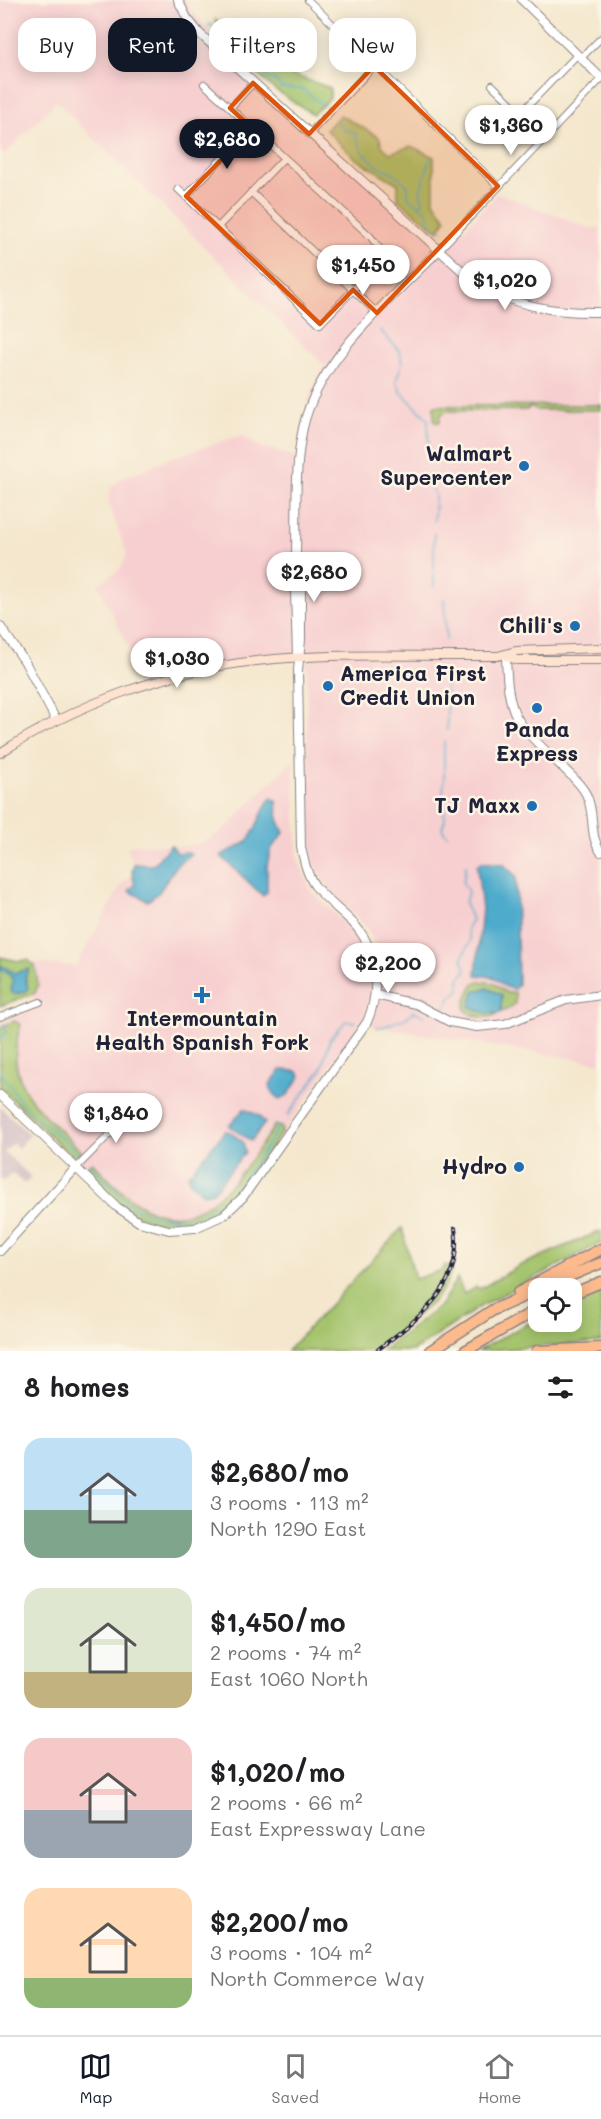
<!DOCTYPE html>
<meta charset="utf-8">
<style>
:root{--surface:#fff;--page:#f2f2f2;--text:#202124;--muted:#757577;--line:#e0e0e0;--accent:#111827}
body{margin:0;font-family:Mali,sans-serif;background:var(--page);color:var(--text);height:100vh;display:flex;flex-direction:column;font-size:22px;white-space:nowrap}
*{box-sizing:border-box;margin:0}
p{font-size:20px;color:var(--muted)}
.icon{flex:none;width:33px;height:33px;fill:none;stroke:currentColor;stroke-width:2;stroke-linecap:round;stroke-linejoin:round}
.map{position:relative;height:1351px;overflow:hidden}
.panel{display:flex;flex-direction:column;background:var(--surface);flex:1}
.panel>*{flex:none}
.top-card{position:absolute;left:18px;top:18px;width:566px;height:54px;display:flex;gap:12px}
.controls{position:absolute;left:528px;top:1278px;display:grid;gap:12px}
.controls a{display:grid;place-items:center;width:54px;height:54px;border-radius:12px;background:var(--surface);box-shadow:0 3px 15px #0003;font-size:30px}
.price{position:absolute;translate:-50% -51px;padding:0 14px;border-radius:21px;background:#fff;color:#222;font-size:20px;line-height:39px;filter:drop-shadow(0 2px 3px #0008)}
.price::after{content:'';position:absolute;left:50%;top:36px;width:18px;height:14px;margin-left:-9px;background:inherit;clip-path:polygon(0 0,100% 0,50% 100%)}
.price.on{background:var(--accent);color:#fff}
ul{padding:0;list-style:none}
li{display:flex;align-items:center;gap:18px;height:150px;padding:0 24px}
li span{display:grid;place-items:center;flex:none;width:168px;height:120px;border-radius:18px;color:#555}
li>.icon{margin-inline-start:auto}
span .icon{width:72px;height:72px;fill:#fffc;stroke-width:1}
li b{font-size:26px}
h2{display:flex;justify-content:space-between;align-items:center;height:72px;padding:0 24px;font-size:26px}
.pill{padding:0 21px;border-radius:18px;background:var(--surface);box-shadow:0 3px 15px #0003;font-size:21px;line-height:54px}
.pill.on{background:var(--accent);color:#fff}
.menu{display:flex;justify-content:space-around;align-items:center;height:84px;border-top:2px solid var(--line);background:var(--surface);font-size:16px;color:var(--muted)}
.menu a{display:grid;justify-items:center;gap:3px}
.menu .on{color:var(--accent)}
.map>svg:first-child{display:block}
</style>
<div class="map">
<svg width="601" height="1351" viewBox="0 0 601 1351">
<rect width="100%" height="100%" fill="#fcf5e5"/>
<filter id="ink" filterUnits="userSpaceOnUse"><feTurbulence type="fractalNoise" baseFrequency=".0167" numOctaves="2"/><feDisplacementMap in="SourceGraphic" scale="12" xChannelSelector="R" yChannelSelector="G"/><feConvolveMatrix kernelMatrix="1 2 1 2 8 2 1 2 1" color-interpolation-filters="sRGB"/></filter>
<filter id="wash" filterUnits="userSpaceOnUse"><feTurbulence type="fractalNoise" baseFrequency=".008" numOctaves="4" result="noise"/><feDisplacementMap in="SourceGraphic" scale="24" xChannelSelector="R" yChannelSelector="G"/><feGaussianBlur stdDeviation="1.35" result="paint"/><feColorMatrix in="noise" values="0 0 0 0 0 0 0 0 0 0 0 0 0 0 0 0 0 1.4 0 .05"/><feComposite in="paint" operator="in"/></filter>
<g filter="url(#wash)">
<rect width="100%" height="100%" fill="#f4e7cd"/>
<path fill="#f7cfd0" d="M0,0H186L189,8L262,86L445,250L498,193L589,228H601V1063L372,1026L382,977V963L375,943L366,927L329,889L313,863L307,803V657L209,668L147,685L98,585L121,568L127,555L108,501L111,486L121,479L171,458L235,437L243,436L257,445L298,458L308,398L325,366L56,101L4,155L0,152Z
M293,761L298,860L312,891L361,940L372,979L370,1001L363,1019L237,1199L226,1210L208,1219L175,1226L154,1223L121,1205L0,1088V1023L39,1007L31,996L38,985L36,968L33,963L76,966L121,885L136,871L127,848L135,844L177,847L199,844L221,832Z"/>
<path fill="#d2bdc5" d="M0,1107L30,1135L18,1148L13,1143L4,1152L31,1177L24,1184L12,1173L4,1181L0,1178Z"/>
<path fill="#a5c46d" stroke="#647354" stroke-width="1.5" d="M216,20L249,35L276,69L330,88V98L313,114L275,90L222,42Z
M340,115L379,137L383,147L390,153L411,146L434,157V201L446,219L438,231L398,200V184L356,159L326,130Z
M601,405V410H537L530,407L527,410L446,411L440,416V422H434V406Z
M0,957L18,961L28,960L35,966L38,985L35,993L0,1006Z
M479,981L493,983L507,993L515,992V1004C499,1016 480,1024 465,1009C465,999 470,986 479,981Z
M14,1021L21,1025C0,1086 44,1113 82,1152L78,1157L73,1158L0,1087V1028Z
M275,1125L281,1127L282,1132C256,1169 234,1217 185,1224C167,1227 147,1222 132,1212C115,1202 102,1185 87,1171V1166L92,1162C107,1177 122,1194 140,1205C203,1244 245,1167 275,1125Z
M402,1228L415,1279L443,1270L445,1265L453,1267L446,1285L433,1302L374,1351H287Z
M601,1231V1243L481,1306L413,1351H382L441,1305L457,1278L464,1294L476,1287L480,1289L521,1265Z
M601,1290V1342L477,1351L538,1318V1322H572V1302Z"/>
<path fill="#4eabcc" stroke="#386684" stroke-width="1.5" d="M271,798L277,801L278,819L284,833L271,849L267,865V892L263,896L221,856C229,848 242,849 249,839C257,829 265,802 271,798Z
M171,845L177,853L188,852L191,854L177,865L159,892L148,901L129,891L135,885L132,871L134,864L153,865Z
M481,862L503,864L516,876L518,985L514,989L506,987L493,977L476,975L482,909L477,865Z
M0,965L15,973L30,969L25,977L28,988L26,992L13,994L11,990L13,980L8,973L0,970Z
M487,988L502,995L501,1012C494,1015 475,1012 470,1006L474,991Z
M281,1070L297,1071L301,1076L287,1096L279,1099L271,1090L270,1084Z
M244,1109L258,1115L265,1123L251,1141L229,1126Z
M225,1131L230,1132L243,1142L245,1152L213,1192L203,1194L190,1182L188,1175Z"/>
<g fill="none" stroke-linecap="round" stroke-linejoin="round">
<path stroke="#4eabcc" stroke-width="1.5" d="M208,26L211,24L223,40L237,45L256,61L268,78L275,80L281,88L302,89L323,105
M336,119L344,130L355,133L361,149L376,165L394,173L408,186V197L427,211L432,228L443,230
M420,205L423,202L420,192L430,159
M380,330L400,352L402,364L396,381L401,392L428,419L429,452
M428,475L433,481L431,487L435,494L434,521
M434,588V533
M444,599L446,640
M446,672L447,730
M444,779V741
M443,794L444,781
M443,803L444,809
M444,811L445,820L442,828L445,833
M446,834L447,835
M434,1008H445L451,997L460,990L459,979L466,970L462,958L470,941L467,928L472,920L465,903L468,892L463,883L466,865
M377,1027C388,1028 393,1020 405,1019L413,1011L425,1016
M0,1040L6,1033L4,1024
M0,1072L23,1104L80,1155
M287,1116L321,1070L330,1039L346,1021L356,1022
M89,1164L131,1206L154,1217L191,1219L228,1199L261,1155L279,1126"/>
</g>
</g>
<g filter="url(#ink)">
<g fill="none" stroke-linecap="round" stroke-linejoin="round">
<defs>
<path id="minor" d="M308,0L498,186
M581,58L601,38
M492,85L546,137
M230,108L253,83
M521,113L577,55
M309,134L403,36
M178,189L320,324L380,262L383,253L370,236L204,84
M251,192L377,313
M186,196L251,128
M218,227L284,158
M439,250L601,79
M0,1017L40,1002
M76,1168L140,1104"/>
<path id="tertiary" d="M178,0L187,18L200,34L470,278C509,306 554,313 601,312
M522,0L601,78
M0,626L25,662L56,720
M297,655L294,562L296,557C297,513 294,470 303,428C318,358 391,299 439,250
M506,656C508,718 515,721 558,763C568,773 580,782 586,794C596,813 588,835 601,852
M375,995L416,1004L450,1022L477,1027L505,1024L566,1000L601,995
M0,1095L117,1207L139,1222L169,1230L195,1228L224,1215L243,1197L367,1022C381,990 378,948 352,922C340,910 326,900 315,886C307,875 304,861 301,847L298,670L301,640V588L300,563L296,557
M0,1251L76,1168"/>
<path id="secondary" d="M506,656L517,660H601
M0,753C76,704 166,671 256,661C335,652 418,657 498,656L516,651L601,648"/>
<path id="motorway" d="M541,1288L601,1263
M518,1293L601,1249
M572,1294L601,1282
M430,1351L493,1310L538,1290
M465,1351L538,1309
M537,1351L601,1348"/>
</defs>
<use href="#minor" stroke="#8b8484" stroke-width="8"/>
<use href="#tertiary" stroke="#8b8484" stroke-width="10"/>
<use href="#secondary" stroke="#8b8484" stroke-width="10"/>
<use href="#motorway" stroke="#8b8484" stroke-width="13"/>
<use href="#minor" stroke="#fff" stroke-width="6"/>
<use href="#tertiary" stroke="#fff" stroke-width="8"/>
<use href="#secondary" stroke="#fee3d1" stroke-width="8"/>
<use href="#motorway" stroke="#fcba8d" stroke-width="10"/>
<defs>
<path id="rail" d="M376,1351C418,1318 464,1288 455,1228"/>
</defs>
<use href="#rail" stroke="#22223b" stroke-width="4"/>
<use href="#rail" stroke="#fcf5e5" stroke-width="1.5" stroke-dasharray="4.5" stroke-linecap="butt"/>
</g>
</g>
<path fill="#de560e" fill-opacity="0.2" stroke="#de560e" stroke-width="4.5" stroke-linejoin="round" d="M374,66L498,186L377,313L353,290L320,324L186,196L252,128L230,108L253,83L309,134Z"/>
<g fill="#1f6fb2" stroke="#fcf5e5" stroke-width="2">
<circle cx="524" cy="466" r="6"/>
<circle cx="575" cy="626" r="6"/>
<circle cx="328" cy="686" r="6"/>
<circle cx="537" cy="708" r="6"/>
<circle cx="532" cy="806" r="6"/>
<path d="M199 986h6v6h6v6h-6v6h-6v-6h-6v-6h6z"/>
<circle cx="519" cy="1167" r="6"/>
</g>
<g text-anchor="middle" stroke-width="5" stroke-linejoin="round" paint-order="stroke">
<g font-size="21" font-weight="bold" fill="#22223b" stroke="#fcf5e5" text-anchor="end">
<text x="512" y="461">Walmart<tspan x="512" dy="24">Supercenter</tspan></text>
<text x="563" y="633">Chili's</text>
<text x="340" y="681" text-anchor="start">America First<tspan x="340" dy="24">Credit Union</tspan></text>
<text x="537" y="737" text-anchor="middle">Panda<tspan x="537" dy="24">Express</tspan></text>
<text x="520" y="813">TJ Maxx</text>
<text x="202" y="1026" text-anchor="middle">Intermountain<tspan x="202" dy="24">Health Spanish Fork</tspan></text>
<text x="507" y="1174">Hydro</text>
</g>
</g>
</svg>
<div class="controls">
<a><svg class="icon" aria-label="locate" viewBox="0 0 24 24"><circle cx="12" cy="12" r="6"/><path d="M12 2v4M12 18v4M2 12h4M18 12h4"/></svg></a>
</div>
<b class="price" style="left:511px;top:156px">$1,360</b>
<b class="price on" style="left:227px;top:170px">$2,680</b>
<b class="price" style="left:363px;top:296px">$1,450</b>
<b class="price" style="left:505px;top:311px">$1,020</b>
<b class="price" style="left:314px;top:603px">$2,680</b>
<b class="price" style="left:177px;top:689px">$1,030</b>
<b class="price" style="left:388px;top:994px">$2,200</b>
<b class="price" style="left:116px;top:1144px">$1,840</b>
<div class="top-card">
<a class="pill">Buy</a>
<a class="pill on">Rent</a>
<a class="pill">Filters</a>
<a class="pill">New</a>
</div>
</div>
<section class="panel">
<h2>8 homes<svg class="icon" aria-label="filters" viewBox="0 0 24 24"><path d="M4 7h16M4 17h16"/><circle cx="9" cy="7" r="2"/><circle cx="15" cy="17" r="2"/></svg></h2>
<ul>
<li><span style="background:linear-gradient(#bfe0f5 60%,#7fa58c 0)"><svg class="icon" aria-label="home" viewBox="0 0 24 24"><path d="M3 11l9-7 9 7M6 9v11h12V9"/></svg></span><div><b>$2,680/mo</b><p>3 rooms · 113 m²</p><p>North 1290 East</p></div></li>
<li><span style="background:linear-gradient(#dfe7d0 70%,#c2b280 0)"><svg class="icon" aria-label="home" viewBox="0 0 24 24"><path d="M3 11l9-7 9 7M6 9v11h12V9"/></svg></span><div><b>$1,450/mo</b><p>2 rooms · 74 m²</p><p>East 1060 North</p></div></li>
<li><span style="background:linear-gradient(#f6c9c9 60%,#9aa5b1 0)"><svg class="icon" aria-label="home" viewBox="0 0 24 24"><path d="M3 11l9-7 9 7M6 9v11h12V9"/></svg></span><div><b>$1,020/mo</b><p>2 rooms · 66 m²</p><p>East Expressway Lane</p></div></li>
<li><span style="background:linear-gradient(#ffd9b3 75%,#8fb573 0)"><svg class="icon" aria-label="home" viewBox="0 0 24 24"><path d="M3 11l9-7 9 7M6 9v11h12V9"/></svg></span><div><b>$2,200/mo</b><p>3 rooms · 104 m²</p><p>North Commerce Way</p></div></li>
</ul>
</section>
<nav class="menu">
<a class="on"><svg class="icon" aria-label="map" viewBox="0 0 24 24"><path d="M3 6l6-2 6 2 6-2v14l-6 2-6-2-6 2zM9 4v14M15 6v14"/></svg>Map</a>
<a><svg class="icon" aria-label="saved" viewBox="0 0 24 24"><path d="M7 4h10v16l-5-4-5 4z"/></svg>Saved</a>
<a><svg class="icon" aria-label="home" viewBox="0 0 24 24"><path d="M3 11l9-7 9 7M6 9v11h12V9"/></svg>Home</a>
</nav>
